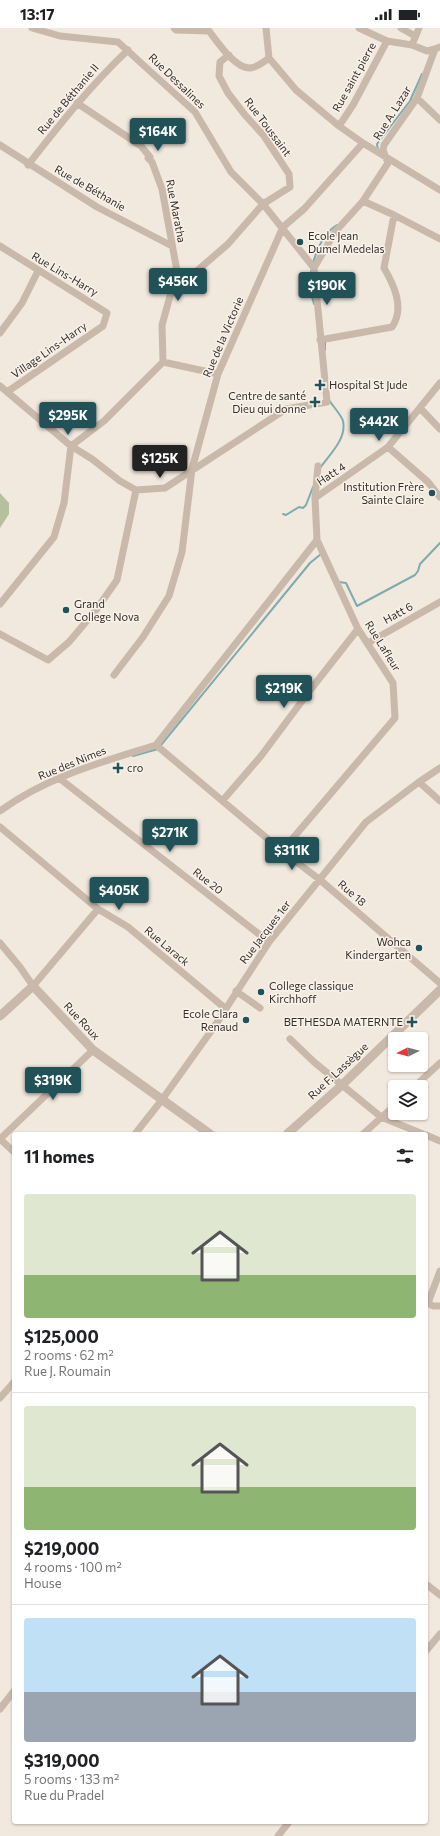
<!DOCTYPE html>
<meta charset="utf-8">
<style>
:root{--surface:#fff;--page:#f2f2f2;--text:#202124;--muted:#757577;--line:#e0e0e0;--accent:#205257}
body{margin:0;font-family:Commissioner,sans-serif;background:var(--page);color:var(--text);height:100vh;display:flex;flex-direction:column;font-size:15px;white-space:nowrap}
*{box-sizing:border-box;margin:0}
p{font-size:13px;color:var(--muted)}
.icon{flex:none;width:22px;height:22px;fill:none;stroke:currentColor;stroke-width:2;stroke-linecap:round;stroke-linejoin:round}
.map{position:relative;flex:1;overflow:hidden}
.side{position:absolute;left:12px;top:1104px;width:416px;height:692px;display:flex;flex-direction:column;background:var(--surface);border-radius:4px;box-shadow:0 1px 3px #0004}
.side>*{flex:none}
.needle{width:26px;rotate:264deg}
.buttons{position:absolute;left:388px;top:1004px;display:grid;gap:8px}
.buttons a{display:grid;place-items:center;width:40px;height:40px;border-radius:4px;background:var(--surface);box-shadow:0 1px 3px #0004;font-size:20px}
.price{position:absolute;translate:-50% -34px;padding:0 9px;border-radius:4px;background:var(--accent);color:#fff;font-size:13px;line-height:26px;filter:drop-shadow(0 1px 2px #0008)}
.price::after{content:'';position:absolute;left:50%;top:24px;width:12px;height:9px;margin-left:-6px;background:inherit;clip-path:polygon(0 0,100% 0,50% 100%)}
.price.current{background:#222;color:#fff}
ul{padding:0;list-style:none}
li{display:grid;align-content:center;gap:8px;height:212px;padding:0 12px}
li+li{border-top:1px solid var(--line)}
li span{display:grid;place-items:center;height:124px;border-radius:4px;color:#555}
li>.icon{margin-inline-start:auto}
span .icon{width:72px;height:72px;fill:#fffc;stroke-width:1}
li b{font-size:17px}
h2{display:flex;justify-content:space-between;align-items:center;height:48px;padding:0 12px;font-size:17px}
.status{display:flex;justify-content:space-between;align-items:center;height:28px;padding:0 20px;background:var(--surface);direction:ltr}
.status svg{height:11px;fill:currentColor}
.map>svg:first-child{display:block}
</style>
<div class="status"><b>13:17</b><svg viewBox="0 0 49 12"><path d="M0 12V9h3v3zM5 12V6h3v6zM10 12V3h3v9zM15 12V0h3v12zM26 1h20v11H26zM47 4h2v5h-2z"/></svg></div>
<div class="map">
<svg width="440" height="1808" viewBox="0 0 440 1808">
<rect width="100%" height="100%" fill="#f1e8de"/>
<path fill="#b4c09e" d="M0,465L9,475V486L0,500Z"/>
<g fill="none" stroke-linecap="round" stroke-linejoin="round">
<path stroke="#7eabad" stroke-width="2" d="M378,122L377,116L410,73L422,46
M313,235C317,221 324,205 337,197
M311,243V265L314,276
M325,313V322
M320,440C329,427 347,411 343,393C342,388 332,377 329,372
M283,486L286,487L299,479L303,480L306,477L313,459
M339,554L346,555L357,578L415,547L418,543L420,536L440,515
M161,717L310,535L321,526
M133,728L158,721"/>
<path stroke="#c9b9aa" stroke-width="7" d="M174,0L176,2L209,3C217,13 235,41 250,40C257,39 264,34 269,30
M266,0L269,30
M359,0L387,13
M401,0L415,8
M419,0L412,17L427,23L435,21
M269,30L296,62L339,98L363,115L440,162
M417,70L440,92
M77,75L141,118L150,129L148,130L152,134L162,161L177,243L162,297L163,334
M339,98L353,77L387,13L412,17
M0,117L97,179L172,218
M28,137C60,96 91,57 128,22
M363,173L394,187L440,211
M0,218L107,285L103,298L7,364
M314,240L335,204L363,173L388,135L383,122L384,117L417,70L435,21L440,19
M176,251L191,248L228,216L263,176L290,159L289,146L264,108L245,87L228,65L219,48L220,34L229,27
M0,305L22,275L38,243
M320,312L392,299C405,280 394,257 384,240L394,187
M0,358L71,418L92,431L120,453L136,462L165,460L286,381L327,374L314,240L263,176L231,144L195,84L118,14L60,8L32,0
M420,380L440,401
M388,419L428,454L440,469
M315,470L388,419L440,355
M0,576L54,509L64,475L71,418L104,393L163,334L218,346
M0,606L48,632L69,614L96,582L117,552L136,462
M368,615L440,574
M114,647L143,609L169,568L182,524L192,441L218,346L283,199L304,181L363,115
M156,717L282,823L319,851L440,955
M156,717L317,512
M59,750L269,914
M419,754L440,773
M223,772L261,728L311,661L358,601
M0,783C46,749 102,734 156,717
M0,799L98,881L128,899L226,981
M282,823L395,690L393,655L358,601L317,512L315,470L318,438
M0,915L20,939L33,958L98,881
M236,963L260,980
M290,1011L314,1034L381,1089L423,1106
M414,1059L440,1035
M135,1106L161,1073L214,999L269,914L366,794L419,754L440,740
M363,1106L395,1077
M426,1107L440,1113
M0,1111L93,1022
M0,1111L14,1124
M426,1274L433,1278H440
M428,1275L440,1243
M0,1370L14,1354
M426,1556L440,1567
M426,1623L440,1606
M0,1681L14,1663
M278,1808L289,1794"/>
<path stroke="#c9b9aa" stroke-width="9" d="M0,988L33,958L93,1022L210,1106
M287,1106L342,1057L440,962"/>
</g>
<g fill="#205257" stroke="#f9f2ea" stroke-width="1.5">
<circle cx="300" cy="214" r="4"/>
<path d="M318 351h4v4h4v4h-4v4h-4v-4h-4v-4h4z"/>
<path d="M313 368h4v4h4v4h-4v4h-4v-4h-4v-4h4z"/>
<circle cx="432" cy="465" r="4"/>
<circle cx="66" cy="582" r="4"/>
<path d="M116 734h4v4h4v4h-4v4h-4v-4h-4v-4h4z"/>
<circle cx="419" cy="920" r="4"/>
<circle cx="261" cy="964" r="4"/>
<circle cx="246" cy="992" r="4"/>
<path d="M410 988h4v4h4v4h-4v4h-4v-4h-4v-4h4z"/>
</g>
<g text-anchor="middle" stroke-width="3" stroke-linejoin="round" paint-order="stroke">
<g font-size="11" fill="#372e29" stroke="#f9f2ea">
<text transform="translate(354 49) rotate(-61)" y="4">Rue saint pierre</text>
<text transform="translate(177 53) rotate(44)" y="4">Rue Dessalines</text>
<text transform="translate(68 71) rotate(-50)" y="4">Rue de Béthanie II</text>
<text transform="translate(392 85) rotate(-58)" y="4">Rue A. Lazar</text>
<text transform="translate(268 99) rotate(53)" y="4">Rue Toussaint</text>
<text transform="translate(90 160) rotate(30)" y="4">Rue de Béthanie</text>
<text transform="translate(176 183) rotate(79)" y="4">Rue Maratha</text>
<text transform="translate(65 246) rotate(31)" y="4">Rue Lins-Harry</text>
<text transform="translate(223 309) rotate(-67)" y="4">Rue de la Victorie</text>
<text transform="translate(49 322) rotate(-35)" y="4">Village Lins-Harry</text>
<text transform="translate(331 446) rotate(-33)" y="4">Hatt 4</text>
<text transform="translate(398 585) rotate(-29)" y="4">Hatt 6</text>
<text transform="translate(383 618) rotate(58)" y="4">Rue Lafleur</text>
<text transform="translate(72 735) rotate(-22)" y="4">Rue des Nimes</text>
<text transform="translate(208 853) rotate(38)" y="4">Rue 20</text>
<text transform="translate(352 865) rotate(41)" y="4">Rue 18</text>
<text transform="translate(265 904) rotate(-53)" y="4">Rue Jacques 1er</text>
<text transform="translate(167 918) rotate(40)" y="4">Rue Larack</text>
<text transform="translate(82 993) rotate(47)" y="4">Rue Roux</text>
<text transform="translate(338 1043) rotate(-43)" y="4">Rue F. Lassègue</text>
</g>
<g font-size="11" fill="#372e29" stroke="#f9f2ea" text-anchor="start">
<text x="308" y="212">Ecole Jean<tspan x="308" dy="13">Dumel Medelas</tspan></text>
<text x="329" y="361">Hospital St Jude</text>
<text x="306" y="372" text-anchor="end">Centre de santé<tspan x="306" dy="13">Dieu qui donne</tspan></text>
<text x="424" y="463" text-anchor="end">Institution Frère<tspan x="424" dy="13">Sainte Claire</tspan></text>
<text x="74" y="580">Grand<tspan x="74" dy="13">College Nova</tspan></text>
<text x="127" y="744">cro</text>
<text x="411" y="918" text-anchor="end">Wohca<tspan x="411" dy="13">Kindergarten</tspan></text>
<text x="269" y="962">College classique<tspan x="269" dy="13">Kirchhoff</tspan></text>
<text x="238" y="990" text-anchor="end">Ecole Clara<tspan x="238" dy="13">Renaud</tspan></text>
<text x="403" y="998" text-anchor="end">BETHESDA MATERNTE</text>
</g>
</g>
</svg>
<div class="buttons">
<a><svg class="needle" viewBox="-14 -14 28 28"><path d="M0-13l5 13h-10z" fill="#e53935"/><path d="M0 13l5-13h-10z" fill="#757577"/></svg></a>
<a><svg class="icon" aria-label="layers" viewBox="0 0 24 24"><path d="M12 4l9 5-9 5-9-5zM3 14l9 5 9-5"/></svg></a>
</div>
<b class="price" style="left:158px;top:124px">$164K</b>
<b class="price" style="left:178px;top:274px">$456K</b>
<b class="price" style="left:327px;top:278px">$190K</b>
<b class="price" style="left:68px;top:408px">$295K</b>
<b class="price" style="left:379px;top:414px">$442K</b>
<b class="price current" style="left:160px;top:451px">$125K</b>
<b class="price" style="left:284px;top:681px">$219K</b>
<b class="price" style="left:170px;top:825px">$271K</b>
<b class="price" style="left:292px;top:843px">$311K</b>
<b class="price" style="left:119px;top:883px">$405K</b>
<b class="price" style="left:53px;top:1073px">$319K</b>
<section class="side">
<h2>11 homes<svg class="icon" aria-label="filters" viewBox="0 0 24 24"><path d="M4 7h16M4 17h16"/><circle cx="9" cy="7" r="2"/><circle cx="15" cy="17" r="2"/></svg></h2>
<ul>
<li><span style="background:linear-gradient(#dfe7d0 65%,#8fb573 0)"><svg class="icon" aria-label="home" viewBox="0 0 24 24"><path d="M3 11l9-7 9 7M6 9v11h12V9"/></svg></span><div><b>$125,000</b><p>2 rooms · 62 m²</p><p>Rue J. Roumain</p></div></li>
<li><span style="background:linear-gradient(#dfe7d0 65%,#8fb573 0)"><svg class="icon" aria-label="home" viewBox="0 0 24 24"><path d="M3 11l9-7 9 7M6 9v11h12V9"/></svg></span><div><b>$219,000</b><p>4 rooms · 100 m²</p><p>House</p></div></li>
<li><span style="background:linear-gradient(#bfe0f5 60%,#9aa5b1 0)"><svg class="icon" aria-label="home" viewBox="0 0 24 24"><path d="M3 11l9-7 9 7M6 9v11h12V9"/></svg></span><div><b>$319,000</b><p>5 rooms · 133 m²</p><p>Rue du Pradel</p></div></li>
</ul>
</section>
</div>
